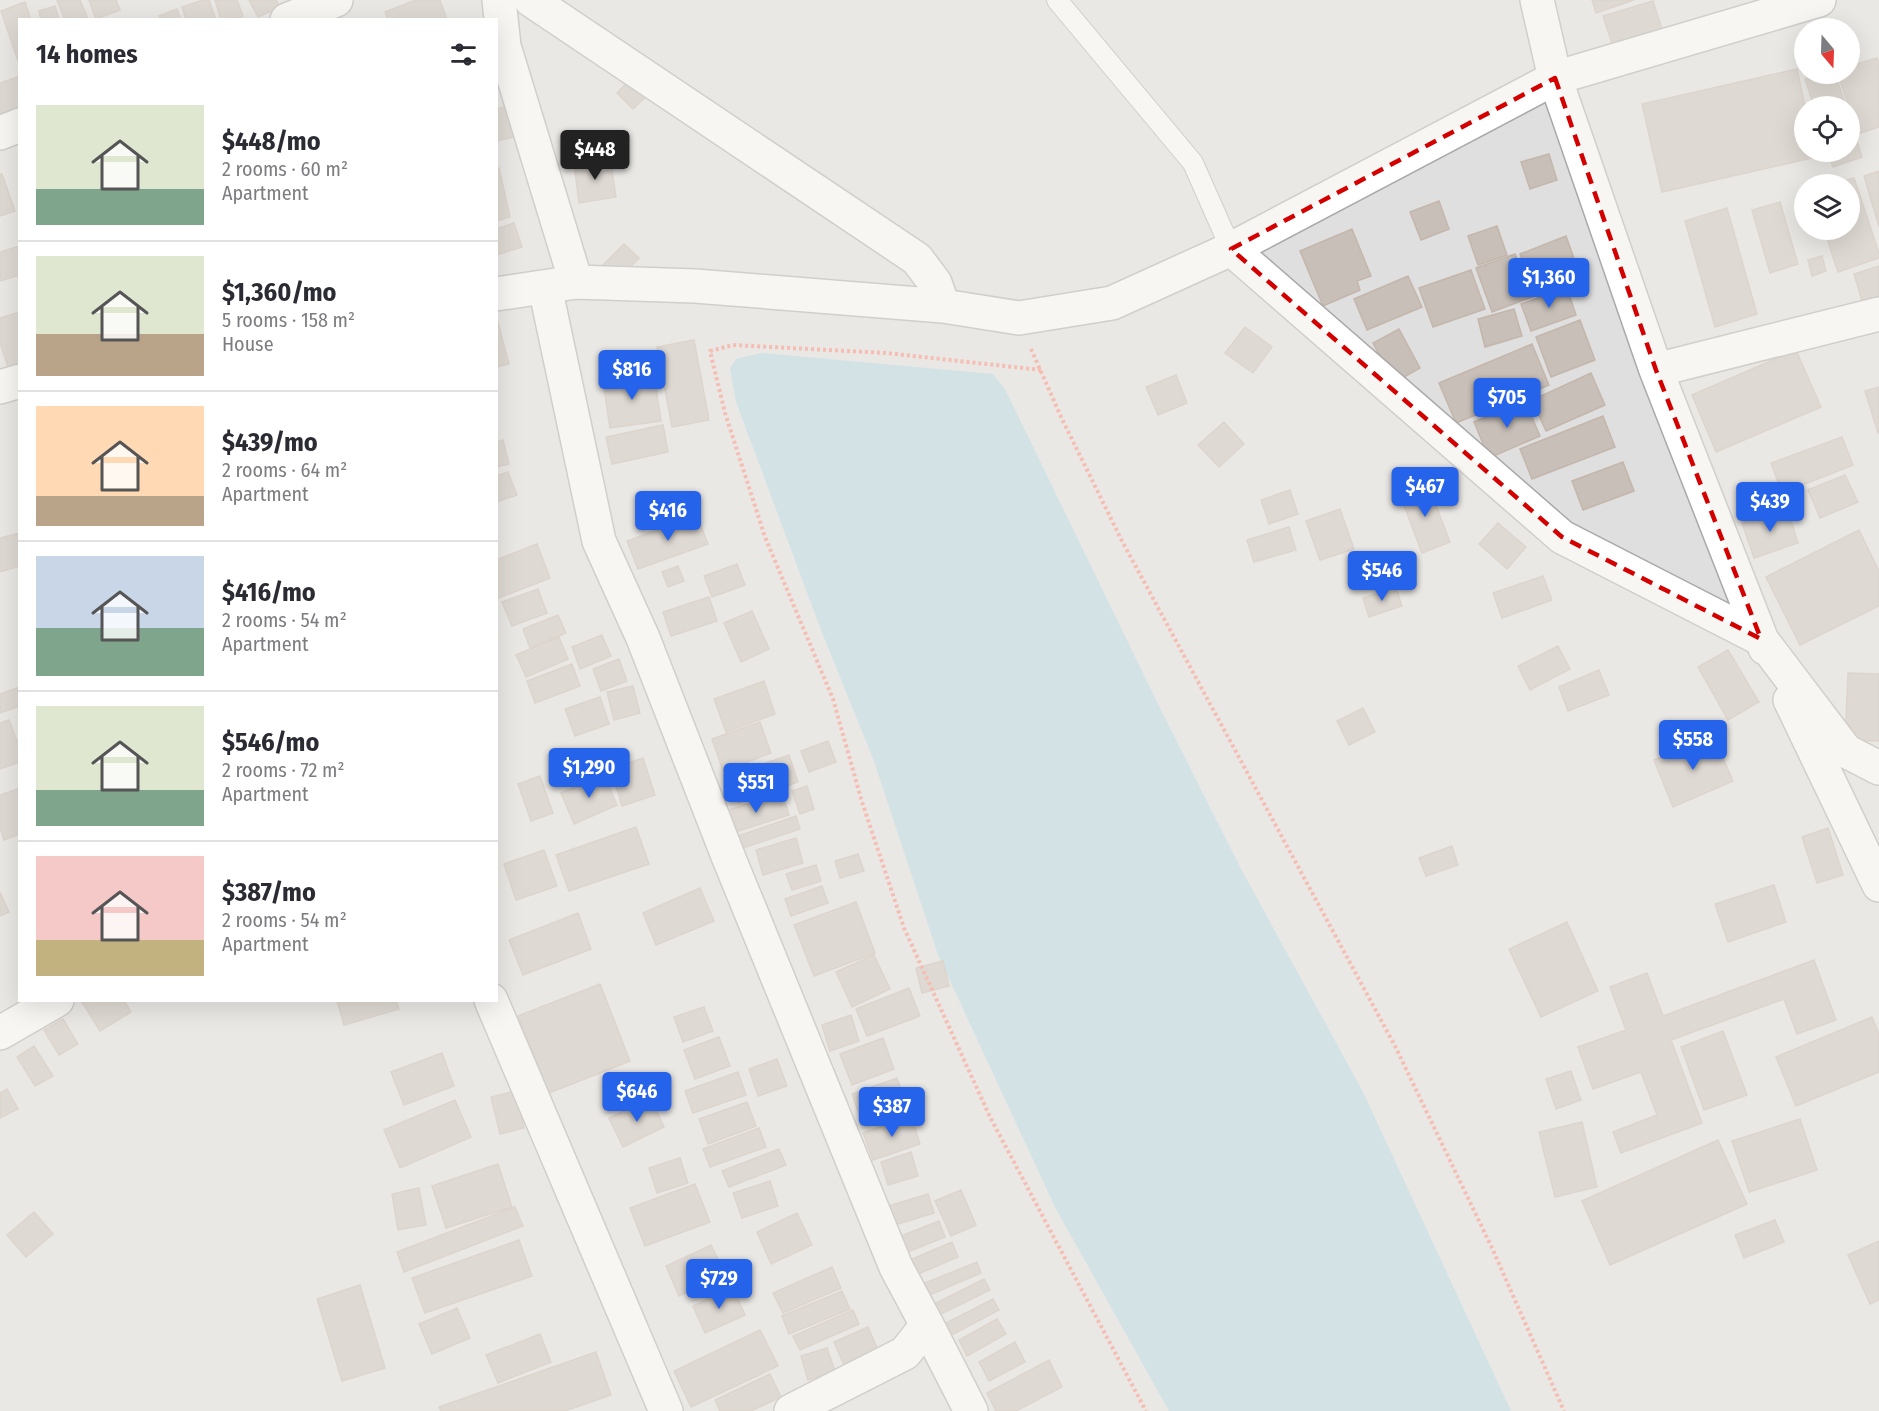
<!DOCTYPE html>
<meta charset="utf-8">
<style>
:root{--surface:#fff;--page:#f2f2f3;--text:#2b2b33;--muted:#7c7c81;--line:#e1e1e2;--accent:#2563eb}
body{margin:0;font-family:"Fira Sans Condensed",sans-serif;background:var(--page);color:var(--text);height:100vh;display:flex;flex-direction:column;font-size:22px;white-space:nowrap}
*{box-sizing:border-box;margin:0}
p{font-size:20px;color:var(--muted)}
.icon{flex:none;width:33px;height:33px;fill:none;stroke:currentColor;stroke-width:2;stroke-linecap:round;stroke-linejoin:round}
.map{position:relative;flex:1;overflow:hidden}
.details{position:absolute;left:18px;top:18px;width:480px;height:984px;display:flex;flex-direction:column;background:var(--surface);border-radius:0px;box-shadow:0 6px 24px #0002}
.details>*{flex:none}
.needle{width:39px;rotate:161deg}
.buttons{position:absolute;left:1794px;top:18px;display:grid;gap:12px}
.buttons a{display:grid;place-items:center;width:66px;height:66px;border-radius:50%;background:var(--surface);box-shadow:0 6px 24px #0002;font-size:30px}
.price{position:absolute;translate:-50% -51px;padding:0 14px;border-radius:6px;background:var(--accent);color:#fff;font-size:20px;line-height:39px;filter:drop-shadow(0 2px 3px #0008)}
.price::after{content:'';position:absolute;left:50%;top:36px;width:18px;height:14px;margin-left:-9px;background:inherit;clip-path:polygon(0 0,100% 0,50% 100%)}
.price.active{background:#222;color:#fff}
ul{padding:0;list-style:none}
li{display:flex;align-items:center;gap:18px;height:150px;padding:0 18px}
li+li{border-top:2px solid var(--line)}
li span{display:grid;place-items:center;flex:none;width:168px;height:120px;border-radius:0px;color:#555}
li>.icon{margin-inline-start:auto}
span .icon{width:72px;height:72px;fill:#fffc;stroke-width:1}
li b{font-size:26px}
h2{display:flex;justify-content:space-between;align-items:center;height:72px;padding:0 18px;font-size:26px}
.map>svg:first-child{display:block}
</style>
<div class="map">
<svg width="1879" height="1411" viewBox="0 0 1879 1411">
<rect width="100%" height="100%" fill="#f2efe9"/>
<path fill="#e0dfdf" fill-rule="evenodd" d="M0,0H1879V1411H0ZM20,20H496V1000H20ZM1804,28H1850V74H1804ZM1804,106H1850V152H1804ZM1804,184H1850V230H1804Z"/>
<path fill="#aad3df" d="M761,353L993,374L1005,389L1157,702L1240,867L1363,1092L1511,1411H1169L1056,1209L938,955L874,761L821,630L736,402L730,368L736,359Z"/>
<path fill="#c7bfb8" stroke="#c4b6ab" stroke-width="1.5" d="M57,0H80L88,19L65,20Z
M89,0H116L120,10L96,19Z
M203,0H209L216,20H186L182,7Z
M215,0H237L243,16L233,20H221Z
M249,0H276L280,7L258,17Z
M416,0H440L447,20H388L385,12Z
M1592,0H1634L1596,13Z
M1653,1L1665,38L1615,53L1603,16Z
M25,2L31,20H20L18,61L1,11Z
M55,6L59,20H41L39,11Z
M177,9L181,20H161L159,16Z
M1877,58L1879,63V127L1858,134L1838,74H1850V66Z
M1797,69L1805,106L1804,152H1815L1816,157L1662,192L1642,104Z
M1822,74H1835L1846,106H1814L1805,79Z
M634,75L651,92L633,109L617,93Z
M20,76V115L0,120V83Z
M516,104L523,135L496,141V109Z
M1850,118L1862,157L1833,167L1828,152H1850Z
M1549,154L1557,180L1530,189L1521,162Z
M610,158L616,197L579,203L574,164Z
M496,168H499L510,217L496,221Z
M1879,171V227L1864,176Z
M0,174H2L15,211L0,216Z
M1854,178L1879,253V258L1838,272L1824,230H1850V184H1832Z
M1439,201L1449,229L1421,240L1410,212Z
M1780,202L1798,264L1770,273L1752,210Z
M1727,208L1757,314L1715,327L1685,221Z
M514,223L522,247L496,255V229Z
M1497,226L1507,255L1478,265L1468,236Z
M1352,229L1371,276L1357,281L1360,290L1323,306L1300,251Z
M1566,236L1576,264L1531,281L1520,254Z
M624,244L639,258L618,280L602,266Z
M20,246V275L0,281V252Z
M1515,254L1532,297L1492,312L1476,268Z
M1822,256L1826,271L1812,276L1808,260Z
M1879,266V307L1865,311L1854,274Z
M1471,270L1485,309L1433,327L1419,288Z
M1408,276L1422,307L1367,330L1354,299Z
M1567,288L1576,315L1531,331L1521,304Z
M1514,309L1522,336L1485,347L1478,319Z
M20,312V367L9,370L0,343V318Z
M496,315L509,364L496,367Z
M1580,320L1595,360L1551,377L1536,337Z
M1245,327L1272,347L1253,373L1225,353Z
M1399,329L1420,368L1394,383L1373,343Z
M694,340L709,420L672,427L657,347Z
M1532,344L1549,385L1456,423L1439,383Z
M1796,350L1821,407L1716,452L1692,395Z
M1591,373L1605,405L1546,431L1532,400Z
M654,374L661,421L610,428L603,382Z
M1176,375L1187,403L1158,415L1146,387Z
M1879,387V433H1878L1865,391Z
M1525,401L1540,436L1489,458L1474,422Z
M1603,416L1615,447L1532,479L1520,449Z
M1224,422L1244,444L1219,467L1198,445Z
M663,425L668,452L612,464L606,437Z
M1842,437L1853,465L1782,493L1771,463Z
M503,440L509,464L496,467V442Z
M1623,462L1634,491L1583,510L1572,481Z
M508,472L517,495L496,502V476Z
M1845,475L1858,502L1820,518L1808,490Z
M1428,484L1450,542L1422,553L1400,495Z
M1290,490L1298,514L1269,524L1261,500Z
M1787,508L1798,543L1754,558L1742,523Z
M1340,509L1354,549L1320,560L1306,521Z
M697,516L708,544L638,569L627,541Z
M1498,523L1526,547L1507,569L1479,544Z
M1289,527L1296,550L1254,562L1247,540Z
M1859,530L1879,571V606L1800,645L1766,577Z
M20,533V566L0,572V538Z
M537,544L550,578L496,599V560Z
M737,564L745,585L712,597L704,576Z
M678,566L684,581L668,587L662,572Z
M1543,576L1552,600L1502,618L1493,593Z
M1396,588L1402,606L1369,617L1363,598Z
M538,589L547,613L512,626L502,602Z
M709,597L717,621L671,636L663,612Z
M752,611L769,649L741,662L724,623Z
M558,615L566,633L530,648L523,629Z
M602,635L611,656L580,669L572,647Z
M559,637L568,659L526,677L516,655Z
M1558,646L1570,669L1530,690L1518,666Z
M1728,650L1759,702L1728,720L1698,667Z
M619,659L627,681L601,691L593,669Z
M572,664L580,686L535,703L527,681Z
M1599,670L1609,695L1568,711L1559,687Z
M1848,673L1879,674V741L1845,740Z
M764,681L775,714L726,732L714,699Z
M633,686L640,713L614,720L607,692Z
M17,688L20,695V706L0,713V694Z
M600,697L609,724L575,736L565,709Z
M1363,708L1375,732L1349,745L1337,721Z
M9,720L20,749V762L0,769V723Z
M760,722L771,753L723,771L712,739Z
M1713,735L1733,781L1673,807L1654,760Z
M828,741L836,762L809,772L801,751Z
M789,755L798,782L738,803L728,776Z
M643,758L655,795L622,806L611,769Z
M604,775L617,805L574,824L561,793Z
M540,776L553,813L531,821L518,784Z
M807,786L814,809L800,814L792,791Z
M20,788V834L4,840L0,828V795Z
M782,793L789,815L729,834L722,812Z
M796,816L800,829L734,851L729,839Z
M636,827L649,864L569,891L556,855Z
M1828,828L1843,875L1817,883L1802,837Z
M796,838L803,863L763,875L756,850Z
M1452,846L1458,865L1426,876L1419,858Z
M544,850L557,886L516,900L504,864Z
M858,854L864,871L840,878L835,861Z
M816,865L821,881L792,890L786,874Z
M1774,885L1786,922L1728,942L1715,904Z
M822,886L828,903L791,916L785,899Z
M700,888L714,921L656,945L643,913Z
M0,892L9,912L0,916Z
M856,902L875,953L814,976L794,925Z
M578,913L591,949L523,975L509,940Z
M1567,922L1598,991L1541,1017L1509,949Z
M874,955L890,989L852,1007L836,972Z
M1814,960L1836,1020L1797,1034L1784,999L1671,1040L1702,1123L1621,1153L1613,1132L1657,1115L1641,1072L1593,1089L1578,1047L1626,1030L1610,987L1647,973L1663,1016Z
M943,961L949,986L922,993L916,968Z
M600,984L630,1061L549,1093L518,1016Z
M909,988L920,1016L867,1036L856,1009Z
M84,1000H124L131,1012L100,1031L82,1002Z
M337,1000H396L399,1009L344,1025Z
M704,1007L713,1031L683,1042L674,1017Z
M851,1015L859,1041L830,1051L822,1025Z
M1872,1017L1879,1034V1072L1796,1106L1776,1057Z
M63,1019L78,1044L59,1055L44,1030Z
M1723,1031L1747,1095L1704,1110L1681,1047Z
M719,1037L730,1066L695,1079L684,1050Z
M883,1038L894,1069L852,1085L840,1054Z
M34,1046L53,1076L35,1086L17,1057Z
M442,1053L454,1086L404,1105L391,1072Z
M777,1059L787,1086L758,1096L749,1069Z
M1571,1071L1581,1100L1556,1109L1546,1079Z
M738,1072L746,1095L693,1113L685,1091Z
M897,1078L907,1107L862,1122L852,1094Z
M7,1089L18,1109L0,1118V1093Z
M515,1091L524,1128L500,1134L491,1097Z
M651,1099L664,1127L623,1147L609,1118Z
M455,1100L471,1137L400,1168L384,1130Z
M747,1102L756,1126L708,1144L699,1119Z
M911,1116L920,1144L873,1160L863,1133Z
M1800,1119L1817,1170L1749,1192L1732,1141Z
M1582,1122L1597,1187L1555,1197L1539,1132Z
M759,1128L766,1147L710,1167L703,1149Z
M1718,1140L1747,1204L1610,1265L1582,1201Z
M779,1149L786,1165L729,1187L722,1171Z
M911,1152L918,1176L888,1185L881,1162Z
M680,1158L688,1183L657,1193L649,1168Z
M498,1164L512,1207L446,1228L432,1186Z
M770,1181L778,1206L742,1218L733,1193Z
M695,1184L710,1222L645,1246L630,1208Z
M419,1188L426,1225L398,1230L392,1194Z
M961,1190L976,1225L951,1236L935,1201Z
M928,1194L934,1213L885,1228L879,1209Z
M515,1207L523,1226L404,1272L397,1252Z
M34,1212L53,1234L26,1257L7,1235Z
M797,1213L812,1245L771,1264L757,1232Z
M1775,1220L1784,1242L1744,1258L1735,1235Z
M939,1221L945,1237L898,1256L891,1240Z
M519,1240L532,1276L425,1313L412,1278Z
M1879,1241V1300L1870,1304L1848,1255Z
M952,1242L958,1257L916,1275L910,1260Z
M711,1245L725,1273L679,1296L666,1266Z
M977,1262L981,1273L920,1299L915,1287Z
M832,1267L841,1288L783,1313L773,1293Z
M984,1279L990,1290L931,1319L926,1308Z
M360,1285L385,1368L342,1381L317,1299Z
M733,1287L745,1315L705,1333L693,1306Z
M842,1291L850,1309L789,1334L782,1316Z
M993,1299L999,1310L948,1337L942,1325Z
M457,1308L470,1338L432,1354L419,1324Z
M853,1310L859,1324L800,1350L793,1336Z
M997,1319L1006,1334L967,1356L959,1340Z
M868,1327L878,1350L844,1365L834,1342Z
M760,1330L778,1366L691,1407L674,1371Z
M540,1334L551,1362L498,1383L486,1355Z
M1015,1342L1025,1362L989,1381L979,1362Z
M827,1348L835,1371L808,1380L801,1356Z
M596,1352L611,1395L565,1411H441L439,1407Z
M1049,1360L1062,1387L1016,1411H996L987,1393Z
M770,1374L781,1397L751,1411H720L715,1400Z"/>
<g fill="none" stroke-linecap="round" stroke-linejoin="round">
<defs>
<path id="service" d="M1057,0L1193,163L1231,249"/>
<path id="minor" d="M499,0L504,46L576,282
M531,0L917,259L935,283L943,306L1019,318L1112,303L1231,249L1562,537L1761,639L1846,751L1879,768
M1537,0L1555,78L1656,370L1765,648
M287,20L336,0
M0,133L20,125
M1231,249L1555,78L1819,0
M545,287L599,541L643,638L728,856L896,1267L927,1325L905,1353L791,1411
M496,294L576,282L695,286L943,306
M1656,370L1879,314
M0,387L20,381
M1790,700L1879,885
M491,1000L666,1411
M0,1033L57,1000
M927,1325L971,1411"/>
</defs>
<use href="#service" stroke="#a9a9a9" stroke-width="22"/>
<use href="#minor" stroke="#a9a9a9" stroke-width="36"/>
<path stroke="#fa8072" stroke-width="4" stroke-dasharray="3 3" stroke-linecap="butt" d="M1031,349L1062,419L1122,541L1395,1046L1492,1248L1564,1411
M1041,370L886,353L733,345L710,351L725,413L765,537L833,699L862,802L904,928L990,1117L1146,1411"/>
<use href="#service" stroke="#fff" stroke-width="20"/>
<use href="#minor" stroke="#fff" stroke-width="33"/>
</g>
<path d="M0 0H1879V1411H0ZM1555,78L1656,370L1761,639L1562,537L1231,249Z" fill="#f2efe9" fill-opacity=".55" fill-rule="evenodd"/>
<path fill="none" stroke="#d40000" stroke-width="4.5" stroke-dasharray="12 8" stroke-linejoin="round" d="M1555,78L1656,370L1761,639L1562,537L1231,249Z"/>
</svg>
<div class="buttons">
<a><svg class="needle" viewBox="-14 -14 28 28"><path d="M0-13l5 13h-10z" fill="#e53935"/><path d="M0 13l5-13h-10z" fill="#7c7c81"/></svg></a>
<a><svg class="icon" aria-label="locate" viewBox="0 0 24 24"><circle cx="12" cy="12" r="6"/><path d="M12 2v4M12 18v4M2 12h4M18 12h4"/></svg></a>
<a><svg class="icon" aria-label="layers" viewBox="0 0 24 24"><path d="M12 4l9 5-9 5-9-5zM3 14l9 5 9-5"/></svg></a>
</div>
<b class="price active" style="left:595px;top:181px">$448</b>
<b class="price" style="left:1549px;top:309px">$1,360</b>
<b class="price" style="left:632px;top:401px">$816</b>
<b class="price" style="left:1507px;top:429px">$705</b>
<b class="price" style="left:1425px;top:518px">$467</b>
<b class="price" style="left:1770px;top:533px">$439</b>
<b class="price" style="left:668px;top:542px">$416</b>
<b class="price" style="left:1382px;top:602px">$546</b>
<b class="price" style="left:1693px;top:771px">$558</b>
<b class="price" style="left:589px;top:799px">$1,290</b>
<b class="price" style="left:756px;top:814px">$551</b>
<b class="price" style="left:637px;top:1123px">$646</b>
<b class="price" style="left:892px;top:1138px">$387</b>
<b class="price" style="left:719px;top:1310px">$729</b>
<section class="details">
<h2>14 homes<svg class="icon" aria-label="filters" viewBox="0 0 24 24"><path d="M4 7h16M4 17h16"/><circle cx="9" cy="7" r="2"/><circle cx="15" cy="17" r="2"/></svg></h2>
<ul>
<li><span style="background:linear-gradient(#dfe7d0 70%,#7fa58c 0)"><svg class="icon" aria-label="home" viewBox="0 0 24 24"><path d="M3 11l9-7 9 7M6 9v11h12V9"/></svg></span><div><b>$448/mo</b><p>2 rooms · 60 m²</p><p>Apartment</p></div></li>
<li><span style="background:linear-gradient(#dfe7d0 65%,#b9a48a 0)"><svg class="icon" aria-label="home" viewBox="0 0 24 24"><path d="M3 11l9-7 9 7M6 9v11h12V9"/></svg></span><div><b>$1,360/mo</b><p>5 rooms · 158 m²</p><p>House</p></div></li>
<li><span style="background:linear-gradient(#ffd9b3 75%,#b9a48a 0)"><svg class="icon" aria-label="home" viewBox="0 0 24 24"><path d="M3 11l9-7 9 7M6 9v11h12V9"/></svg></span><div><b>$439/mo</b><p>2 rooms · 64 m²</p><p>Apartment</p></div></li>
<li><span style="background:linear-gradient(#c9d6e8 60%,#7fa58c 0)"><svg class="icon" aria-label="home" viewBox="0 0 24 24"><path d="M3 11l9-7 9 7M6 9v11h12V9"/></svg></span><div><b>$416/mo</b><p>2 rooms · 54 m²</p><p>Apartment</p></div></li>
<li><span style="background:linear-gradient(#dfe7d0 70%,#7fa58c 0)"><svg class="icon" aria-label="home" viewBox="0 0 24 24"><path d="M3 11l9-7 9 7M6 9v11h12V9"/></svg></span><div><b>$546/mo</b><p>2 rooms · 72 m²</p><p>Apartment</p></div></li>
<li><span style="background:linear-gradient(#f6c9c9 70%,#c2b280 0)"><svg class="icon" aria-label="home" viewBox="0 0 24 24"><path d="M3 11l9-7 9 7M6 9v11h12V9"/></svg></span><div><b>$387/mo</b><p>2 rooms · 54 m²</p><p>Apartment</p></div></li>
</ul>
</section>
</div>
